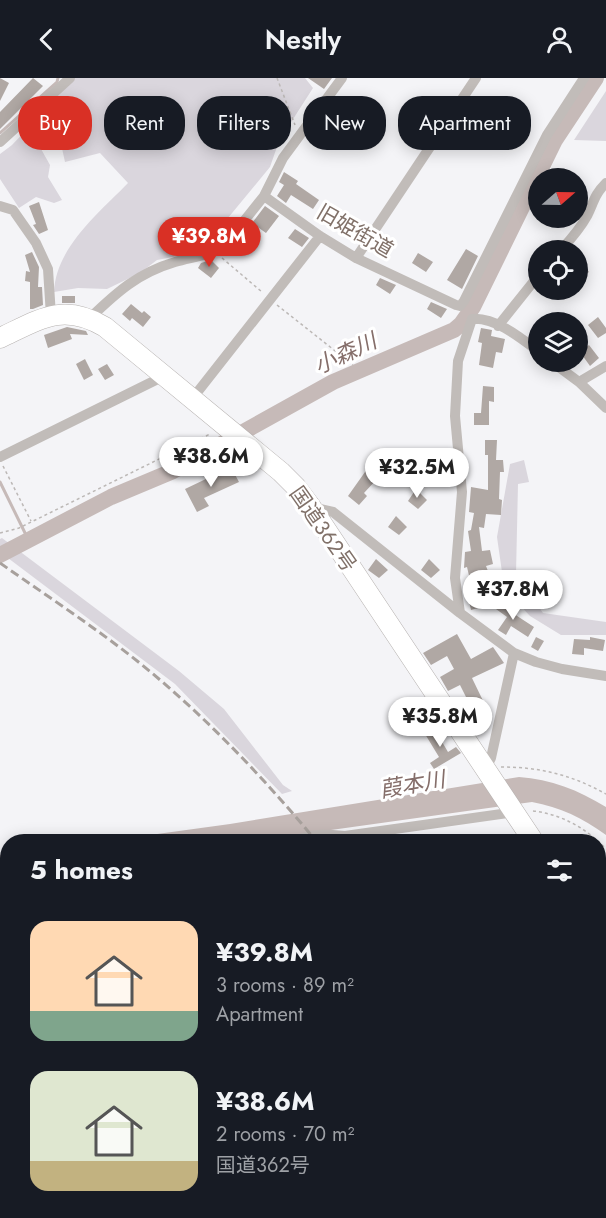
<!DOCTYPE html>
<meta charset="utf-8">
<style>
:root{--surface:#171b24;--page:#242831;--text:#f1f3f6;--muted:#9ea1a6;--accent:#d93025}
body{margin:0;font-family:Jost,"Noto Sans JP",sans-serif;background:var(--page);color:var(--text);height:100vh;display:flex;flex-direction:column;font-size:22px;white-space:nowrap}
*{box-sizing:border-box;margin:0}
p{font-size:20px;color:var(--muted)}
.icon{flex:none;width:33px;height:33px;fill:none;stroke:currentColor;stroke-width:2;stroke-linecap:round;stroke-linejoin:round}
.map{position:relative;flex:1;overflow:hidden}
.sheet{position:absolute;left:0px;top:756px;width:606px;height:384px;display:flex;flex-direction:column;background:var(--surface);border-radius:24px 24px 0 0;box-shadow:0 3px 15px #0003}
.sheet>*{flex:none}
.banner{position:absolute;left:18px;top:18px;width:570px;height:54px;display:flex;gap:12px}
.needle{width:39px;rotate:70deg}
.controls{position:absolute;left:528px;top:90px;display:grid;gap:12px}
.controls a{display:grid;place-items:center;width:60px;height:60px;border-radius:50%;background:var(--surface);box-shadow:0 3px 15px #0003;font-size:30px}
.price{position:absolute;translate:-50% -51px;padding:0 14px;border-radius:21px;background:#fff;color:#222;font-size:20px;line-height:39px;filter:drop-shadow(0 2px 3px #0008)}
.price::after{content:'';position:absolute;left:50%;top:36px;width:18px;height:14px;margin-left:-9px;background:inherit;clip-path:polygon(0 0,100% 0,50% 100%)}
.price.selected{background:var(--accent);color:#fff}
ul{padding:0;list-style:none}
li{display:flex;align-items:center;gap:18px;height:150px;padding:0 30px}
li span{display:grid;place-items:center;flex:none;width:168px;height:120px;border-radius:18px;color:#555}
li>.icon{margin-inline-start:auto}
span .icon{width:72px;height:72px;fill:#fffc;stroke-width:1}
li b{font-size:26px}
h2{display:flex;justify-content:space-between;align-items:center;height:72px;padding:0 30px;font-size:26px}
.chip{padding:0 21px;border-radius:24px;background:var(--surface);box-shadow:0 3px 15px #0003;font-size:21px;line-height:54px}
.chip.selected{background:var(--accent);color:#fff}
header{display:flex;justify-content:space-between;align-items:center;height:78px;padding:0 30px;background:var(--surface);font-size:27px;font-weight:600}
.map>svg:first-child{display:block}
</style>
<header><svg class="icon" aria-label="back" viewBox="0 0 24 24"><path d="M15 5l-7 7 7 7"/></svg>Nestly<svg class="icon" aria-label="person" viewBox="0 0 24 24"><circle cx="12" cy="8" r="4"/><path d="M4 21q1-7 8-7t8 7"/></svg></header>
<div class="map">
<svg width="606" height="1140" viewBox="0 0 606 1140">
<rect width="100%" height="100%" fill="#f4f4f7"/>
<path fill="#dad6dd" d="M68,0H305L313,10L279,63L270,89L223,146L201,166L183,177L157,182L140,195L107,211L78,210L54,214C56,169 99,135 128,105L100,75L65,84L58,52L56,14Z
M606,13V63L574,62Z
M52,25L54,47L36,62L50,87L48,99L62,122L54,125L36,119L19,130L0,101V76L12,67Z
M524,382L529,404L518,406L516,496L543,535L606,544V557H561L530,538L514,521L502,494L497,459L510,386Z
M2,460L179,593L224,631L283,707L292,713L282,716L175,606L0,474V461Z"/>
<path fill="#c6bab8" d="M519,699C551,701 578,712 606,729V757C583,740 560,729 532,724L253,763L99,764L230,746Z
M7,776V801H0V777Z"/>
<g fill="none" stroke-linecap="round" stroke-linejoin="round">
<path stroke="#c6bab8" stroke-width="3" d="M0,55L57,4L58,0
M0,404L28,461
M0,823L8,822
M337,1132L342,1140"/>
<path stroke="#c6bab8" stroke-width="16" d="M0,477L111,419L173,393L333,304L454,252L461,246L473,229L555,62L596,0"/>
</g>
<path fill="#b0a8a4" d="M0,0L9,5L0,23Z
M33,0L43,8L0,51V34Z
M308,0H332L324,11Z
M71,28L81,29L80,42L70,41Z
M284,94L298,103L296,106L319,122L313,131L291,117L286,125L277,118L284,107L279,104Z
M39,124L48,152L39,156L33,147L36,146L29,128Z
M265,128L279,138L266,155L252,145Z
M295,151L309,160L302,169L288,160Z
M466,171L478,178L462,211L447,202Z
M32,174L39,189L38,209H42L43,227L33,231H30V204L25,203L26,193L30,194L25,177Z
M418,175L433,184L426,194L412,185Z
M578,179L589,194L578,202Z
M211,182L219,190L211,200L198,190L201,185Z
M380,200L396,207L390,216L376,207Z
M62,218H75V225H62Z
M431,224L447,231L441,240L427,231Z
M131,226L142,235L144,233L151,239L143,249L132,240L130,243L122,236Z
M598,239L606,250V255L598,260L588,247Z
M67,249L86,253L88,257L70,256L72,261L48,270L44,257Z
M481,250L492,252L491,258L505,261L502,275L496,274L493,290L479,287L482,265L478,264Z
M589,267L599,280L590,288L580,274Z
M85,281L93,297L84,302L76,286Z
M107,286L114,297L105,302L98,291Z
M483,308L494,309V324L489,323V347H474V335H481Z
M485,362H497L496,382H503L504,394H500L499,421L502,422L501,437L486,436L484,450L479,449L482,473L490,472L493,486L486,488L495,511L479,517L482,529L471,532L468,519H465L464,507L471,506L467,489L464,490L465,474L471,473L468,453L471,452L474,435L469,434L471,409L488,412V377H485Z
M377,377L389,388L364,415L367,418L359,427L348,418Z
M231,389L239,404L204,420L209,428L197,434L185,411Z
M416,411L427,422L418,431L408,423Z
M396,438L407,449L399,457L388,449Z
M376,481L388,492L379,500L368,492Z
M429,481L440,492L431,500L421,492Z
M502,522L514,530L511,534L534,549L528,559L511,548L506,557L498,552L507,539L496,531Z
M457,556L471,581L493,569L504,585L472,600L487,631L475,637L460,607L448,613L440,599L454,591L447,578L431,587L423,575Z
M536,559L544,563L538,573L531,569Z
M590,559L605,562L603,573L584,570V577L572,576L574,561L590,562Z
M441,647L445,653L438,657L448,674L456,669L461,675L434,691L430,685L439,679L425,656Z"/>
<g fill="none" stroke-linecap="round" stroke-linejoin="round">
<defs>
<path id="highway" d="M0,260C40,241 63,224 105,249L281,394L296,409L311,429L534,764
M598,860L606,872"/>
</defs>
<use href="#highway" stroke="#b6b2b0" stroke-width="21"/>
<path stroke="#bcb8b6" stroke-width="1.5" stroke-dasharray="3 3" stroke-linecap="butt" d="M277,0L295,47
M222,180L262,214
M277,227L353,287
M3,388L31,443
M0,455L19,450L210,356
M501,689C540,689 572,697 606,716
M533,733C561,736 586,750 606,771
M425,757L429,764
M0,894L8,890
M598,1018L606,1013
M598,1021L606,1033
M348,1132L353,1140
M30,1140L41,1132
M436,1140L448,1132"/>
<path stroke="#c1bcb9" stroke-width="10" d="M0,64L70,0
M264,118L320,158L356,180L456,227L460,228L464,223
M0,128L13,132L36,165L48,191L51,238
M561,172C571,161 580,151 587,138C594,124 594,117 606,105
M356,180L476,0
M464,223L547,57L584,0
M90,240C117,214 138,195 175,184C191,179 209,178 224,168L264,118L283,80L342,0
M472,241C495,239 521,260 538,273
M498,248L538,198
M552,284L579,304L606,330
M579,304L606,288
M192,321L320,158
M0,379L164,298
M311,429L333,434L460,535L514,575L536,584L562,591L606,598
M460,535L455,500L462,414L455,338L458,283L472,241
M486,690L491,680L514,575
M292,764C312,755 324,756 345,758L515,734
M0,808H8"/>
<use href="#highway" stroke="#fff" stroke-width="20"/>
<path stroke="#a7a09c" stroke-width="3" stroke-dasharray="9 4.5" stroke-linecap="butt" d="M0,485C47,518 96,550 141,586C206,639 263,699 317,764
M564,1132L569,1140"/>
</g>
<g text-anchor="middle" stroke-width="6" stroke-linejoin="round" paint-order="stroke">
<g font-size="21" fill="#817169" stroke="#fff">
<text transform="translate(355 153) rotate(30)" y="7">旧姫街道</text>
<text transform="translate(323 451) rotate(55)" y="7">国道362号</text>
</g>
<g font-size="22" font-style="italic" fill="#856e6a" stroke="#fff">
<text transform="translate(345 275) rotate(-25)" y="8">小森川</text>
<text transform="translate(412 706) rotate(-10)" y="8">葭本川</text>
</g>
</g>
</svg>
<div class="controls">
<a><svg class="needle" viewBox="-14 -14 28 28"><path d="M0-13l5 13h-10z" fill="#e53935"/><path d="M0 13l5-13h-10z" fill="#9ea1a6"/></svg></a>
<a><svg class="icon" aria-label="locate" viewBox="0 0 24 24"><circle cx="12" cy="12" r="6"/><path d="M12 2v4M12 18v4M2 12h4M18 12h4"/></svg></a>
<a><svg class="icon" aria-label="layers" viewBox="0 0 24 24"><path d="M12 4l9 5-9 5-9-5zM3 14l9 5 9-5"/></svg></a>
</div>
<b class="price selected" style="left:209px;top:190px">¥39.8M</b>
<b class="price" style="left:211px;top:410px">¥38.6M</b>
<b class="price" style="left:417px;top:421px">¥32.5M</b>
<b class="price" style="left:513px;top:543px">¥37.8M</b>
<b class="price" style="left:440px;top:670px">¥35.8M</b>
<div class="banner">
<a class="chip selected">Buy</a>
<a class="chip">Rent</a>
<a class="chip">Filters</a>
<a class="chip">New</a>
<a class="chip">Apartment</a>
</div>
<section class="sheet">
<h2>5 homes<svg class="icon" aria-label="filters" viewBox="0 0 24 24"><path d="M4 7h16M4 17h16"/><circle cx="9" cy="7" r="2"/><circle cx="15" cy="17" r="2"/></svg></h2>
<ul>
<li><span style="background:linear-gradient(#ffd9b3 75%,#7fa58c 0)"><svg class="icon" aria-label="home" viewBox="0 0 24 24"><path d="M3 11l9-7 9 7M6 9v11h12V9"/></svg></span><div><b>¥39.8M</b><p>3 rooms · 89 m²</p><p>Apartment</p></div></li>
<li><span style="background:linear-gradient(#dfe7d0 75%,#c2b280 0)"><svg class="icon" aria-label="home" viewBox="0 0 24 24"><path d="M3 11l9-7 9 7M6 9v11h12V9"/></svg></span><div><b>¥38.6M</b><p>2 rooms · 70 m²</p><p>国道362号</p></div></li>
</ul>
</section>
</div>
